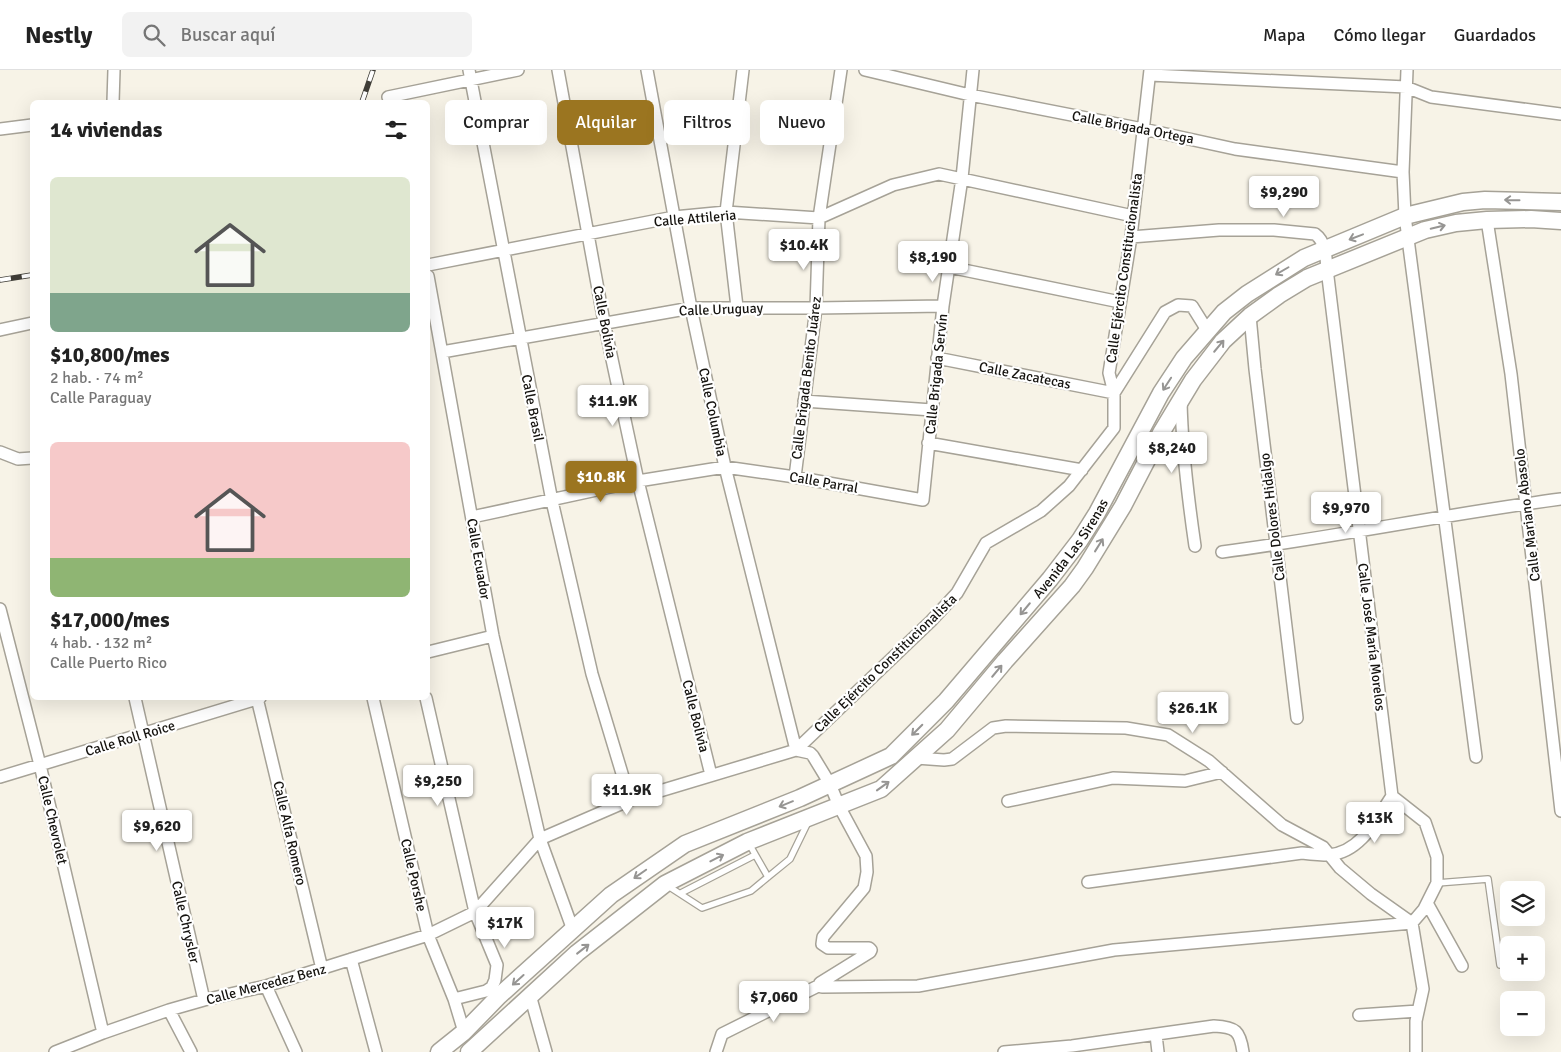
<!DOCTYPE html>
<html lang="es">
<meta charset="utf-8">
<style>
:root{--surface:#fff;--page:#f2f2f2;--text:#222;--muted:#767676;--line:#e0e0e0;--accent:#9b7520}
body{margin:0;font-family:Signika,sans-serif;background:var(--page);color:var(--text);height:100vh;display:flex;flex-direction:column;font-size:19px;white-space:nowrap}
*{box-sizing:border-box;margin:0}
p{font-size:16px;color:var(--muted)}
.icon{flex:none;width:28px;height:28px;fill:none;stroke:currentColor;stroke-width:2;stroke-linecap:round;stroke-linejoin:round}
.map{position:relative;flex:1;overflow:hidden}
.drawer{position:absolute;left:30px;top:30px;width:400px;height:600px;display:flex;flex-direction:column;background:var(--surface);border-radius:8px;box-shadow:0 5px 20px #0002}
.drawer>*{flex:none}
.top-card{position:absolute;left:445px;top:30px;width:475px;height:45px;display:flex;gap:10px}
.controls{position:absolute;left:1500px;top:811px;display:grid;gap:10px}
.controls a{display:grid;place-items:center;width:45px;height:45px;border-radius:8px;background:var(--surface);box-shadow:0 5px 20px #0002;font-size:25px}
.price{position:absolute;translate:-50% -42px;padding:0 11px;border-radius:5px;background:#fff;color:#222;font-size:16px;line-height:32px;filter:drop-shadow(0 1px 2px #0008)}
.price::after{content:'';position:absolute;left:50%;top:30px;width:15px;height:11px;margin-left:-8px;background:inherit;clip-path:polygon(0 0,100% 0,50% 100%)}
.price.selected{background:var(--accent);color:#fff}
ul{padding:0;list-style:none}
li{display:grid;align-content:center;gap:10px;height:265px;padding:0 20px}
li span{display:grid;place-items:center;height:155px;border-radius:8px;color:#555}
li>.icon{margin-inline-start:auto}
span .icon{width:90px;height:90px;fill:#fffc;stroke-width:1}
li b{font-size:21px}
h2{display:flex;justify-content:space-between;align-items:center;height:60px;padding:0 20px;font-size:21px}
.tag{padding:0 18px;border-radius:8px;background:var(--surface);box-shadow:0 5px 20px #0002;font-size:18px;line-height:45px}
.tag.selected{background:var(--accent);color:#fff}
header{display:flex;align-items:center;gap:30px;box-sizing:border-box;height:70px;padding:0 25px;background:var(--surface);border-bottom:1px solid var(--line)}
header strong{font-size:24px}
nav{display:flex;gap:28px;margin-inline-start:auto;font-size:18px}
.search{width:350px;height:45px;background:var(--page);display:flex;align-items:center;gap:12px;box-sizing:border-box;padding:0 18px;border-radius:8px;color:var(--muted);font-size:19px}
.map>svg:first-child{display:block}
</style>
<header>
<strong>Nestly</strong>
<div class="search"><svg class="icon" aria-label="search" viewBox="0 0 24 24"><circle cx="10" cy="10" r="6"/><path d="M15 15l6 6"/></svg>Buscar aquí</div>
<nav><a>Mapa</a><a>Cómo llegar</a><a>Guardados</a></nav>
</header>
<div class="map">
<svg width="1561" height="982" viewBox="0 0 1561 982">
<rect width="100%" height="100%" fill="#f7f3e7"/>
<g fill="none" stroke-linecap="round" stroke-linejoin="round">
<defs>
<path id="lane" d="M748,772L768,807
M1437,813L1488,809L1500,895
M668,816L702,838L751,821L768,807L790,789L808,752
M681,823L755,785"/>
<path id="street" d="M469,0L552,431L592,604L630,730
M558,0L604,252L638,411L711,705
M647,0L691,238L725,397L796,680
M865,0L970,25L1143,59L1235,79L1403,102
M1407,0L1403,102L1405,146L1476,687
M1150,5L1406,17L1431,27L1561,44
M113,32L114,0
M390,32L388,27L518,0
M0,59L32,55
M1487,150L1511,304L1561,741
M1131,167L1219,160H1274L1315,164C1326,172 1326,187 1327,199L1392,726
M428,195L674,147L726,142L819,148L893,115L939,104L1133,146
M949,197L1120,232
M428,206L493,566L540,769L573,860
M737,237L726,142L743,0
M1250,246L1255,299L1297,648
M0,260L32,253
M442,282L691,238H816L943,236
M937,288L1114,323L1165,242L1178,235L1192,236L1207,260
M804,331L932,340
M1181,331C1182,380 1188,428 1195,476
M928,373L1082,400
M0,382L18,389L32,388
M795,407L816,238L819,148L841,0
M472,447L638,411L725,397L795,407L923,430L943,236L962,108L973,0
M1222,482C1335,467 1447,444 1561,429
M0,539L40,695L103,963
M428,582L493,566
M135,628L204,930
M257,628L322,899
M373,628L428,865L454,929L464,962
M426,628L475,842L497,895L495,910L492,917L486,921L454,929
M916,688L944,690L952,689L993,658L1006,656L1126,658L1168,665L1209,691L1282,755L1323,777L1340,798L1371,824L1412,853
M0,707L260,628
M1008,731L1113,708L1185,711L1222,702
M1088,812L1302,783C1311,784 1321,785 1329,785C1361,782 1376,750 1392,726
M1427,833L1462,896
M1412,853L1423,919L1416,951V982
M351,889L376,982
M820,915L822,917L918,916L1114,880L1412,853L1424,839L1437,813V787L1425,752L1392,726
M266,916L296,982
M530,925L546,982
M169,940L191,982
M1359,945L1418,941
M1156,965L1158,982
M55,982L103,963L169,940L204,930L266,916L428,865L475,842L540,769L630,730L796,680L931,551L957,523L986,473L1041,441L1069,416L1114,358V323L1109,303L1131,167L1150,0
M716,982L722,964L820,915V913L870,882L871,880L869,878H828L822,874L823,867L864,818L867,802L866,786L839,736L830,714L813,686L810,683L796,680
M1004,982L1072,976L1214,956C1236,957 1240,961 1243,982"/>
<g id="secondary">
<path id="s1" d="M439,982L464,962L499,926L611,825L685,774L800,728L891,686L946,631L1050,509L1080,470L1097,443L1161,323L1184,288L1224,242L1247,224L1304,188L1405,146L1463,132L1485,130L1561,132"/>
<path d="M469,982L577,883L665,814L747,772L881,719L947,660L1005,591L1072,516L1085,498L1123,436L1161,363L1193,310L1223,271L1250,246L1279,225L1307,208L1425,160L1456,153L1487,150L1531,149L1561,151"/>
</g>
</defs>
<use href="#lane" stroke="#a6a297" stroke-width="8"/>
<use href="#street" stroke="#a6a297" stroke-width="14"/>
<use href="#secondary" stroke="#a6a297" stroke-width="19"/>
<use href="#lane" stroke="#fff" stroke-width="5.5"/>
<use href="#street" stroke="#fff" stroke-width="11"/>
<use href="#secondary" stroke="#fff" stroke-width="16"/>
<defs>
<path id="rail" d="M362,32L373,0
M0,210L32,205"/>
</defs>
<use href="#rail" stroke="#3f3d37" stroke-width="5.5"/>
<use href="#rail" stroke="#fff" stroke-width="4" stroke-dasharray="11" stroke-linecap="butt"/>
</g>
<defs><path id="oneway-shaft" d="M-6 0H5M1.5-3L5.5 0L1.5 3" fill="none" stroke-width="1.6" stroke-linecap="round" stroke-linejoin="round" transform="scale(1.25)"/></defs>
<g stroke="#969593">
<use href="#oneway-shaft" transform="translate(1512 130) rotate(-179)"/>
<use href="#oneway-shaft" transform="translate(1438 157) rotate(-13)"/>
<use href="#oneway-shaft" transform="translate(1356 167) rotate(159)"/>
<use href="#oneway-shaft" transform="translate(1282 201) rotate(150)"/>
<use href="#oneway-shaft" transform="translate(1219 276) rotate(-50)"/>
<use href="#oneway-shaft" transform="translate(1167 314) rotate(123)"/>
<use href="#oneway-shaft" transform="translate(1099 475) rotate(-58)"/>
<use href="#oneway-shaft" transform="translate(1025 539) rotate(130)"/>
<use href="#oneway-shaft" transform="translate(997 601) rotate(-50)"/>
<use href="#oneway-shaft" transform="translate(917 660) rotate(135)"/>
<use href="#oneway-shaft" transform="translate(883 716) rotate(-36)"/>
<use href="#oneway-shaft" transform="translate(786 734) rotate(158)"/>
<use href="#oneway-shaft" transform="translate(717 788) rotate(-27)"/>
<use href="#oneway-shaft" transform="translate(640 804) rotate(145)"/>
<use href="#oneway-shaft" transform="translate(583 879) rotate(-38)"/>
<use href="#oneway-shaft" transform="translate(518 910) rotate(138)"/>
</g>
<g text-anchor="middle" stroke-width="4.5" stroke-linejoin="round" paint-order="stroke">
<g font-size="14" fill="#15130f" stroke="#fff">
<text transform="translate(1133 57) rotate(11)" y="5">Calle Brigada Ortega</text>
<text transform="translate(695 148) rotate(-5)" y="5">Calle Attileria</text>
<text transform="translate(1124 198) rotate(-82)" y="5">Calle Ejército Constitucionalista</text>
<text transform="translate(721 239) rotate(-2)" y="5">Calle Uruguay</text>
<text transform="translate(605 252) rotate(79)" y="5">Calle Bolivia</text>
<text transform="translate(936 304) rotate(-84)" y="5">Calle Brigada Servín</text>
<text transform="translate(1025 305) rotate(11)" y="5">Calle Zacatecas</text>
<text transform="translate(806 308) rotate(-83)" y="5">Calle Brigada Benito Juárez</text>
<text transform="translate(533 338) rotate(79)" y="5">Calle Brasil</text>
<text transform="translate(713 342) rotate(78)" y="5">Calle Columbia</text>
<text transform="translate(824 412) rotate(10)" y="5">Calle Parral</text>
<text transform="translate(1527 445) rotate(-97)" y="5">Calle Mariano Abasolo</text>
<text transform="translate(1272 447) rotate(-97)" y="5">Calle Dolores Hidalgo</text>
<text dy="5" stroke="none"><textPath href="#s1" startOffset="822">Avenida Las Sirenas</textPath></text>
<text transform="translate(479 489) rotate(80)" y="5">Calle Ecuador</text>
<text transform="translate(1372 567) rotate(83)" y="5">Calle José María Morelos</text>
<text transform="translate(885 593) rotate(-44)" y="5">Calle Ejército Constitucionalista</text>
<text transform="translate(696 646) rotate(76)" y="5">Calle Bolivia</text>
<text transform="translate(130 668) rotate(-17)" y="5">Calle Roll Roice</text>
<text transform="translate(53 750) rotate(77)" y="5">Calle Chevrolet</text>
<text transform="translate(290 763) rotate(77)" y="5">Calle Alfa Romero</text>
<text transform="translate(414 805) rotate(77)" y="5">Calle Porshe</text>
<text transform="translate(186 852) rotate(77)" y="5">Calle Chrysler</text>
<text transform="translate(266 914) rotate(-15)" y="5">Calle Mercedez Benz</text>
</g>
</g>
</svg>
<div class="controls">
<a><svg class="icon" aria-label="layers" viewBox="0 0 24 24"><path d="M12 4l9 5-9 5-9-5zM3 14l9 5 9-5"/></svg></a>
<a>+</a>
<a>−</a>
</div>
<b class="price" style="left:1284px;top:148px">$9,290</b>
<b class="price" style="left:804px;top:201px">$10.4K</b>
<b class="price" style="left:933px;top:213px">$8,190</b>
<b class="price" style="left:613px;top:357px">$11.9K</b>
<b class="price" style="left:1172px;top:404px">$8,240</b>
<b class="price selected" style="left:601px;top:433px">$10.8K</b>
<b class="price" style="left:1346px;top:464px">$9,970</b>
<b class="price" style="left:1193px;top:664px">$26.1K</b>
<b class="price" style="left:438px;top:737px">$9,250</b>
<b class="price" style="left:627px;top:746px">$11.9K</b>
<b class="price" style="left:1375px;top:774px">$13K</b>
<b class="price" style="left:157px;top:782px">$9,620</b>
<b class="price" style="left:505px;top:879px">$17K</b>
<b class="price" style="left:774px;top:953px">$7,060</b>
<div class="top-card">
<a class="tag">Comprar</a>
<a class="tag selected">Alquilar</a>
<a class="tag">Filtros</a>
<a class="tag">Nuevo</a>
</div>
<section class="drawer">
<h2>14 viviendas<svg class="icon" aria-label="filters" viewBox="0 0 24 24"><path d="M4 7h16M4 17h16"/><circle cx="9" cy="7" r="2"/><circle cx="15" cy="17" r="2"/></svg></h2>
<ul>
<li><span style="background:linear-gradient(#dfe7d0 75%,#7fa58c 0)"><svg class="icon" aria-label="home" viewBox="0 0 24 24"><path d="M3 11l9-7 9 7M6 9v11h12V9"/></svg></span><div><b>$10,800/mes</b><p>2 hab. · 74 m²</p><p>Calle Paraguay</p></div></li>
<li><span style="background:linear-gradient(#f6c9c9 75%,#8fb573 0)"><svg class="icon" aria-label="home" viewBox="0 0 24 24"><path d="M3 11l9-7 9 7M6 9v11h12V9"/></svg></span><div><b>$17,000/mes</b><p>4 hab. · 132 m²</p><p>Calle Puerto Rico</p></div></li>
</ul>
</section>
</div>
